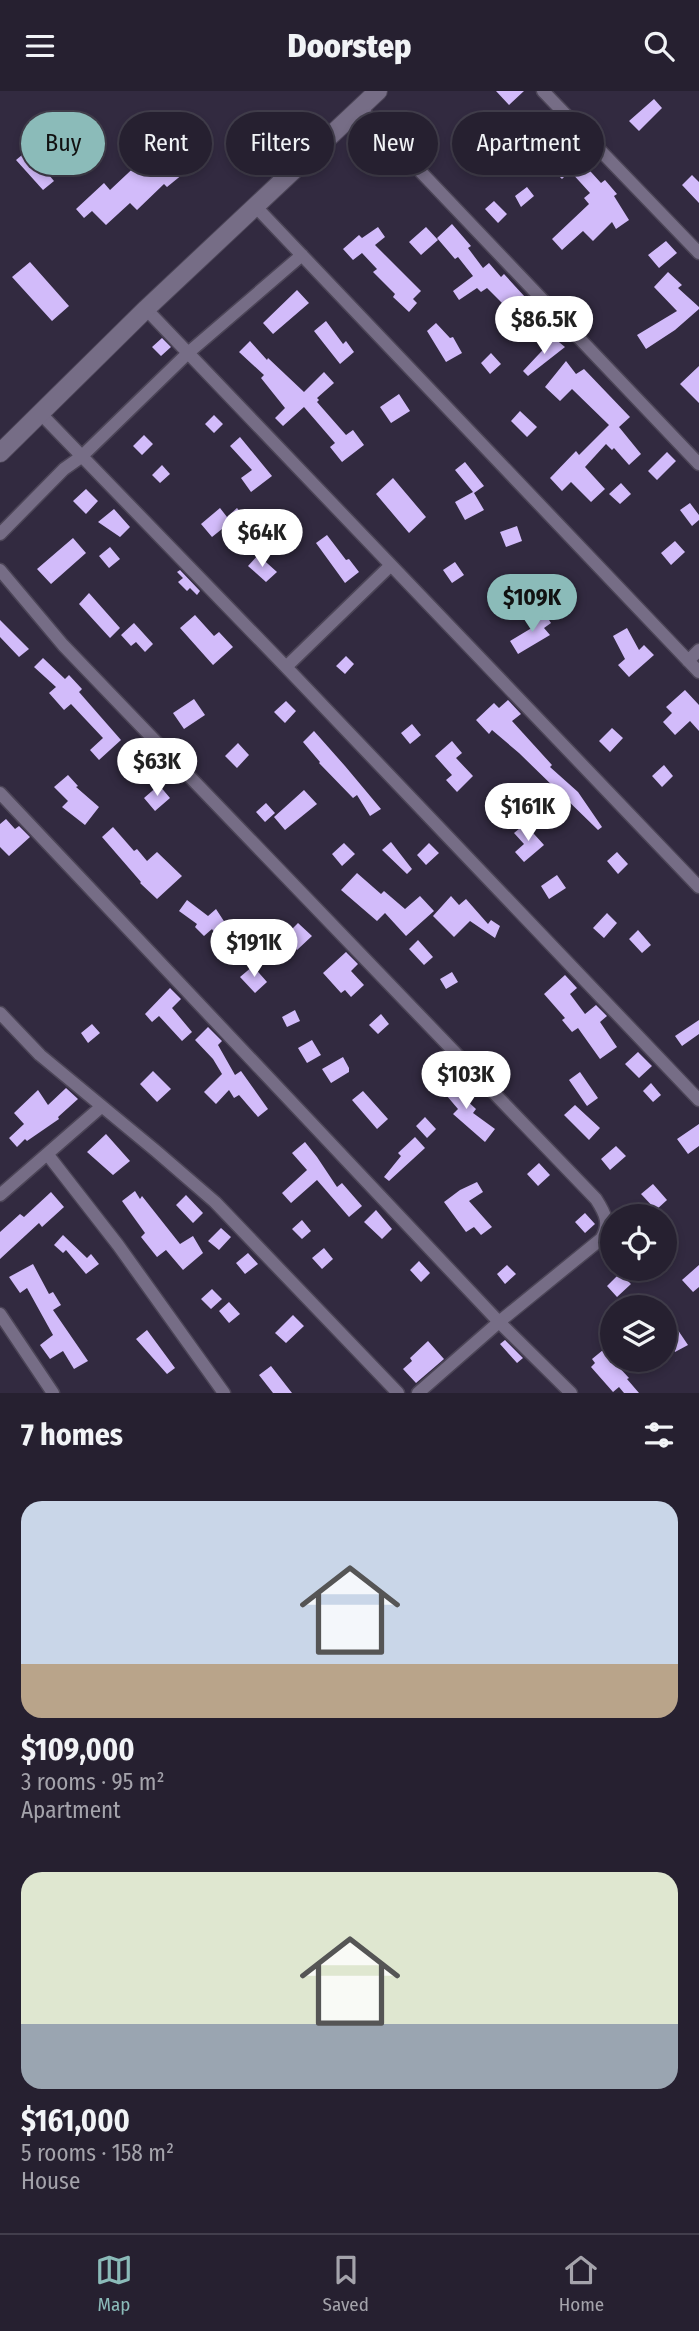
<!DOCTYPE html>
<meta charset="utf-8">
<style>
:root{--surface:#262030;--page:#322d3c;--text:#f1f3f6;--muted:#a4a3ab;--line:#423e4c;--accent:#8bbbb9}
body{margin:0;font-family:"Fira Sans Condensed",sans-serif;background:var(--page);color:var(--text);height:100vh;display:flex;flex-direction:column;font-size:26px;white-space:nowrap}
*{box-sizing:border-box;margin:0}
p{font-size:23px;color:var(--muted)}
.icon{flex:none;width:38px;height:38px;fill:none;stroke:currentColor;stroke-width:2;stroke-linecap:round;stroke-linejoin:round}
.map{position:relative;height:1302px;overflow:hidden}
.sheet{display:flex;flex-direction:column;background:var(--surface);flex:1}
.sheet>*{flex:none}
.top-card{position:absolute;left:21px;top:21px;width:658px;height:63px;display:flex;gap:14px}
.tools{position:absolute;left:600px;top:1113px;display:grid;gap:14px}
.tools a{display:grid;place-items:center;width:77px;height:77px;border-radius:50%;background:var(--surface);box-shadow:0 4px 10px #0003,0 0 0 2px var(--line);font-size:35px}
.price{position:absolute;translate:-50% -60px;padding:0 16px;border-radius:24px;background:#fff;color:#222;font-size:23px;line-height:46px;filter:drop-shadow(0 2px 4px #0008)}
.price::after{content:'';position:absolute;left:50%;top:42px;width:21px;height:16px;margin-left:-10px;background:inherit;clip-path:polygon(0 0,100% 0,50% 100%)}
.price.on{background:var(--accent);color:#111}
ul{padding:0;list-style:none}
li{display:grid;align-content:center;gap:14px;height:371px;padding:0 21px}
li span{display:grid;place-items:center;height:217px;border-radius:21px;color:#555}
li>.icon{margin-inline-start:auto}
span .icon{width:126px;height:126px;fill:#fffc;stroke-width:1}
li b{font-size:30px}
h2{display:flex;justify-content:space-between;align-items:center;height:84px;padding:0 21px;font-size:30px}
.chip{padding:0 24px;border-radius:32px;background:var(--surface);box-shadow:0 4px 10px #0003,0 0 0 2px var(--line);font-size:24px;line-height:63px}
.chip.on{background:var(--accent);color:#111}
header{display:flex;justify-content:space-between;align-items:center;height:91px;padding:0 21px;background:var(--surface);font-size:32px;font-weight:800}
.dock{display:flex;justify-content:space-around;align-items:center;height:98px;border-top:2px solid var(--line);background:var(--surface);font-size:19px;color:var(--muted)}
.dock a{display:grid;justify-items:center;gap:4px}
.dock .on{color:var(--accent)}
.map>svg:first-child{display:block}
</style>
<header><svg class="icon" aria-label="menu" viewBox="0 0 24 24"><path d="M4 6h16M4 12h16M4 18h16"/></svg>Doorstep<svg class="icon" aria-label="search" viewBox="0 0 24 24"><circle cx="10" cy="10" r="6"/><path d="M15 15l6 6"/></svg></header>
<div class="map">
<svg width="699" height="1302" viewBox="0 0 699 1302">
<rect width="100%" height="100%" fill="#322a40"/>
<path fill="#d2bbfa" d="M496,0H524L509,14Z
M654,8L662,17L639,40L629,30Z
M156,52L183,83L167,96L164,93L137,119L130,112L106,134L92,120L84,127L76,118L104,92L110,99L143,68L140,65Z
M574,58L583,68L581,70L601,92L605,89L617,103L614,105L629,129L616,138L612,131L593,150L583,140L562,159L552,148L589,113L584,107L590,102L570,80L562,88L551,77Z
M28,59L54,90L43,99L16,69Z
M692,84L699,91V112L682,94Z
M527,96L534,105L521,116L515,105Z
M494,110L507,123L498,132L485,118Z
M452,133L471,155L468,157L483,177L489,172L501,186L504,183L525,206L514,215L512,213L507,217L487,197L481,201L477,197L459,209L453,200L473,185L458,166L455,168L437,147Z
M378,136L385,146L375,154L421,200L413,208L417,212L409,221L393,206L395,203L373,181L377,178L362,162L353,169L343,158L359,144L362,147Z
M426,136L438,149L421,164L409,151Z
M666,150L677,162L659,177L648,164Z
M30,171L69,215L52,230L12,186Z
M668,181L682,194L678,197L699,216V218L675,239L646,258L637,244L677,220L654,196Z
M297,199L309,212L273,243L263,232Z
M326,230L343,253L346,250L354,261L340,273L314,240Z
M436,232L450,247L453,246L462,262L446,271L427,240Z
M162,247L171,256L161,265L152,256Z
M554,247L565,256L528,285L523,280Z
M250,250L267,269L268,267L304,301L324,281L334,292L317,307L319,309L317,311L346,344L353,339L364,354L342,371L330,356L335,352L304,316L283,335L275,327L285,317L261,287L264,284L239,261Z
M491,262L501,273L490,283L481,272Z
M566,270L576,283L584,278L630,326L619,336L641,363L629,374L614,357L612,359L606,353L585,376L605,398L591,411L571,391L562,400L550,387L576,360L579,364L609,334L572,298L560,310L545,296Z
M699,275V312L680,293Z
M399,303L410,320L391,332L380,316Z
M520,320L537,336L527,346L511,330Z
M214,324L223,333L214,342L205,333Z
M144,344L153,353L142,364L133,355Z
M240,346L272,385L251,401L241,387L252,379L230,355Z
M667,361L676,370L657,389L648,380Z
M465,371L484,395L474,402L484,419L465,429L455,411L473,401L455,379Z
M162,374L170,383L160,392L152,384Z
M393,387L426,426L409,442L376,403Z
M621,392L631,403L620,413L609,403Z
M86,398L98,410L86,423L73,410Z
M690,412L699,424V429L692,435L680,419Z
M220,417L227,426L237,417L253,436L263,427L272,437L245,462L222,438L212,446L201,433Z
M114,418L130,436L120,446L98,431Z
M517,435L522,450L506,456L500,441Z
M327,444L346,469L349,468L359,481L345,492L316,452Z
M73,447L86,462L51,493L37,478Z
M675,450L685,461L671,474L661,462Z
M110,456L120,468L109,477L99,465Z
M258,464L277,481L266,491L248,475Z
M455,471L464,484L452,492L443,479Z
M180,479L200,500L197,504L190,497L187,500L178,491L183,487L177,481Z
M89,502L120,537L110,547L79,513Z
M543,520L551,532L544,537L550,544L518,563L510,550L535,535L531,529Z
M195,524L214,545L219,541L233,556L213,574L180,537Z
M0,529L29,558L19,566L0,546Z
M134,532L153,553L145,561L136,551L131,555L121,544Z
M627,537L639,559L644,554L654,564L629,586L618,574L625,568L613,545Z
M346,565L354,573L345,583L336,575Z
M43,567L65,588L69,584L82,598L79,601L121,649L99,669L90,659L103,647L71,613L64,619L49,602L56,596L34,576Z
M685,599L699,614V640L690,630L675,644L663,631L672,622L666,616Z
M194,608L205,624L184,638L173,622Z
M508,609L521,623L512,630L552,674L550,676L578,701L602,736L598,739L519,662L492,639L489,643L476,629L494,612L499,617Z
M286,610L296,620L285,632L274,621Z
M412,633L421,644L410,653L401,642Z
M612,637L623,647L610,661L599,650Z
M314,640L345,675L381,718L370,725L357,704L353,707L319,672L320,671L303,651Z
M452,650L462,662L456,667L473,685L457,701L446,689L452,684L435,665Z
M238,652L249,664L237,677L225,665Z
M664,674L673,685L662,696L652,685Z
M68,684L78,695L76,696L99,716L85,734L62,716L68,710L54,696Z
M159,694L170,707L155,720L144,707Z
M304,699L317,713L285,739L274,726Z
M521,710L530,722L519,731L509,719Z
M266,712L275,722L265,731L256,721Z
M6,728L15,738L19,735L30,746L9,765L0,756V733Z
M525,733L544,754L524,771L515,761L524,753L514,742Z
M113,736L134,760L137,758L147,770L157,761L182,785L157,808L140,792L141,791L102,746Z
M391,751L412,778L407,783L382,759Z
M344,752L355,763L342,775L332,763Z
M429,752L439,762L426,774L417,764Z
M617,761L628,773L618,783L607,770Z
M357,782L381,803L384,800L405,818L420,805L434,820L406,845L385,822L377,830L341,799Z
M557,784L566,797L549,808L541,795Z
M451,805L459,814L466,808L488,833L491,829L500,835L495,847L470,830L454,846L433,825Z
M187,809L208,825L216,818L235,847L223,855L212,838L204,845L195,836L197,833L179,820Z
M607,822L617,832L604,847L593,837Z
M298,832L312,845L297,859L284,846Z
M638,839L651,854L642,862L629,848Z
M418,849L433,866L424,874L409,858Z
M346,861L358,873L351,880L364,894L351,906L345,899L341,902L323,882Z
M253,875L267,891L255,902L240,886Z
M452,881L458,891L446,898L440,888Z
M565,884L577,897L570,903L585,923L596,914L607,925L600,931L617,956L600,968L578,937L572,941L562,929L565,927L544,903Z
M170,897L181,908L172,917L192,941L182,950L159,925L152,931L145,923Z
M295,919L300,930L287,936L282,926Z
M381,923L389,933L378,943L369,934Z
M699,929V943L682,955L675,945Z
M92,933L100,942L88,952L81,942Z
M208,936L222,950L218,954L235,984L241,980L268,1018L258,1026L239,1004L234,1007L229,999L216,1013L204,1001L222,983L213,968L195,949Z
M312,949L321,964L307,972L298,957Z
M638,961L652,975L639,987L625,973Z
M343,966L349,977V981L331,992L322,978Z
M153,980L171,998L157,1011L140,993Z
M580,981L598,1007L587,1015L569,989Z
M440,985L476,1018L473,1022L495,1038L485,1051L453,1023L458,1018L435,991Z
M651,992L661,1004L653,1011L643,1000Z
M66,997L78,1008L58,1026L59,1028L27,1050L25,1048L17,1056L9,1047L24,1033L14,1022L38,999L48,1014Z
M363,1000L388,1028L377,1038L352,1009Z
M575,1014L600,1037L589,1049L564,1024Z
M425,1026L436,1038L427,1047L416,1035Z
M699,1033V1055L688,1063L677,1048Z
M106,1043L130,1070L113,1084L87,1061Z
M415,1046L425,1057L389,1090L384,1086L401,1065L398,1062Z
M305,1051L317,1066L337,1096L342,1092L362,1115L349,1126L317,1089L291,1112L282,1102L307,1079L292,1062Z
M616,1055L626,1065L610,1079L601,1068Z
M539,1072L550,1084L538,1095L527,1083Z
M477,1091L483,1101L469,1110L492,1136L481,1144L474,1136L466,1141L444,1111L460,1099Z
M653,1093L667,1109L656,1119L641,1103Z
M135,1100L140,1108L142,1105L180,1153L193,1145L203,1162L183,1179L166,1159L157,1166L141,1146L145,1142L122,1110Z
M51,1101L64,1116L42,1136L39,1132L0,1168V1141L20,1123L24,1126Z
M186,1104L203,1122L193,1132L176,1114Z
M376,1119L392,1138L382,1148L364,1131Z
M585,1122L595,1133L585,1142L575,1131Z
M302,1129L311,1140L302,1148L292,1138Z
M221,1137L231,1146L219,1159L208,1150Z
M63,1144L87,1167L91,1163L99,1173L86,1183L66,1159L63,1162L54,1154Z
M324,1157L333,1168L322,1178L312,1167Z
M248,1162L258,1173L245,1183L236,1172Z
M419,1170L430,1182L421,1191L410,1179Z
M33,1173L49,1203L53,1201L61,1214L53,1219L88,1270L74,1278L63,1260L50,1268L40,1254L53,1244L27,1197L20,1202L9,1186Z
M507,1174L516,1183L505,1193L497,1183Z
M699,1174V1196L693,1201L682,1189Z
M620,1182L631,1193L617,1206L607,1195Z
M212,1198L222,1208L211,1218L201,1208Z
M229,1211L240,1223L229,1232L219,1220Z
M665,1220L688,1254L675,1261L671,1253L665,1258Z
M293,1224L304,1235L286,1252L275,1242Z
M147,1239L175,1277L167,1283L136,1248Z
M505,1249L523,1267L517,1272L500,1253Z
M428,1250L444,1268L416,1292L403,1278L412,1270L410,1267Z
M603,1259L629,1287L627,1288L639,1302H624L619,1296L613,1301L591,1276L595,1272L592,1268Z
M271,1275L292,1302H273L259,1284Z"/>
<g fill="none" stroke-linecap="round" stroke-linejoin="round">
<defs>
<path id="street" d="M543,0L699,162
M360,17L699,373
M256,116L699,581
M146,218L699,796
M40,322L286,576L699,1009
M0,443L64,378L81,366L188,262L302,164
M0,479L63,554L596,1108C605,1122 611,1133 601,1148L499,1231L418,1302
M688,570L699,559
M286,576L390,475
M0,702L499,1231L571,1302
M0,922L40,964L156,1060L215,1111L398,1302
M48,1064L118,1154L224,1302
M0,1104L101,1016
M0,1223L53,1302"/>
<path id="secondary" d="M0,362L146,218L378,0"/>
</defs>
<use href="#street" stroke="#4c4557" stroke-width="15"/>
<use href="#secondary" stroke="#4c4557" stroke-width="20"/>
<use href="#street" stroke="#766d86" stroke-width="12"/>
<use href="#secondary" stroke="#766d86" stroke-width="18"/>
</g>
</svg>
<div class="tools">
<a><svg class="icon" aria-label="locate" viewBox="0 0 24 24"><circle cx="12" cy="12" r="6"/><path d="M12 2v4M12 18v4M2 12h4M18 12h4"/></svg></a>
<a><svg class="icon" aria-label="layers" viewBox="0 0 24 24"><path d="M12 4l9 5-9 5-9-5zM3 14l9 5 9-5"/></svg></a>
</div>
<b class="price" style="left:544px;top:265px">$86.5K</b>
<b class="price" style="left:262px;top:478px">$64K</b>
<b class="price on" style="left:532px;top:543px">$109K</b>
<b class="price" style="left:157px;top:707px">$63K</b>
<b class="price" style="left:528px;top:752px">$161K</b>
<b class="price" style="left:254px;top:888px">$191K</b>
<b class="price" style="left:466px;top:1020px">$103K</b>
<div class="top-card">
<a class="chip on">Buy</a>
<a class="chip">Rent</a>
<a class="chip">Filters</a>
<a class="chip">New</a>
<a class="chip">Apartment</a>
</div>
</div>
<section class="sheet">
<h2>7 homes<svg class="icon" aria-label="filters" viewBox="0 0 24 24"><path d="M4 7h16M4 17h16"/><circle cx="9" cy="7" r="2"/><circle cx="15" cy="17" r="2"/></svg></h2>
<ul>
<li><span style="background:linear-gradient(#c9d6e8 75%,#b9a48a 0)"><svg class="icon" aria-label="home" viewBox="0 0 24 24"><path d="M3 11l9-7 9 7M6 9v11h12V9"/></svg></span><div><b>$109,000</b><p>3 rooms · 95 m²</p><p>Apartment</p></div></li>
<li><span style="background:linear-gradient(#dfe7d0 70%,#9aa5b1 0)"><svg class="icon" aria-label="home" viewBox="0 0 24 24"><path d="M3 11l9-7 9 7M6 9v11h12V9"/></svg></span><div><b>$161,000</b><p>5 rooms · 158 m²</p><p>House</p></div></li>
</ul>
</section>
<nav class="dock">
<a class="on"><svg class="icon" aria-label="map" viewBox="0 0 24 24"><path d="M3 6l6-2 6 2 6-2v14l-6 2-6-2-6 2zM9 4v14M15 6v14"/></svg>Map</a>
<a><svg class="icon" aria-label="saved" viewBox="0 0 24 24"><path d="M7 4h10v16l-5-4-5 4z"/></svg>Saved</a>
<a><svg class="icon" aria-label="home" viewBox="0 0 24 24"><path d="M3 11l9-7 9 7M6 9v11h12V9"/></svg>Home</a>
</nav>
